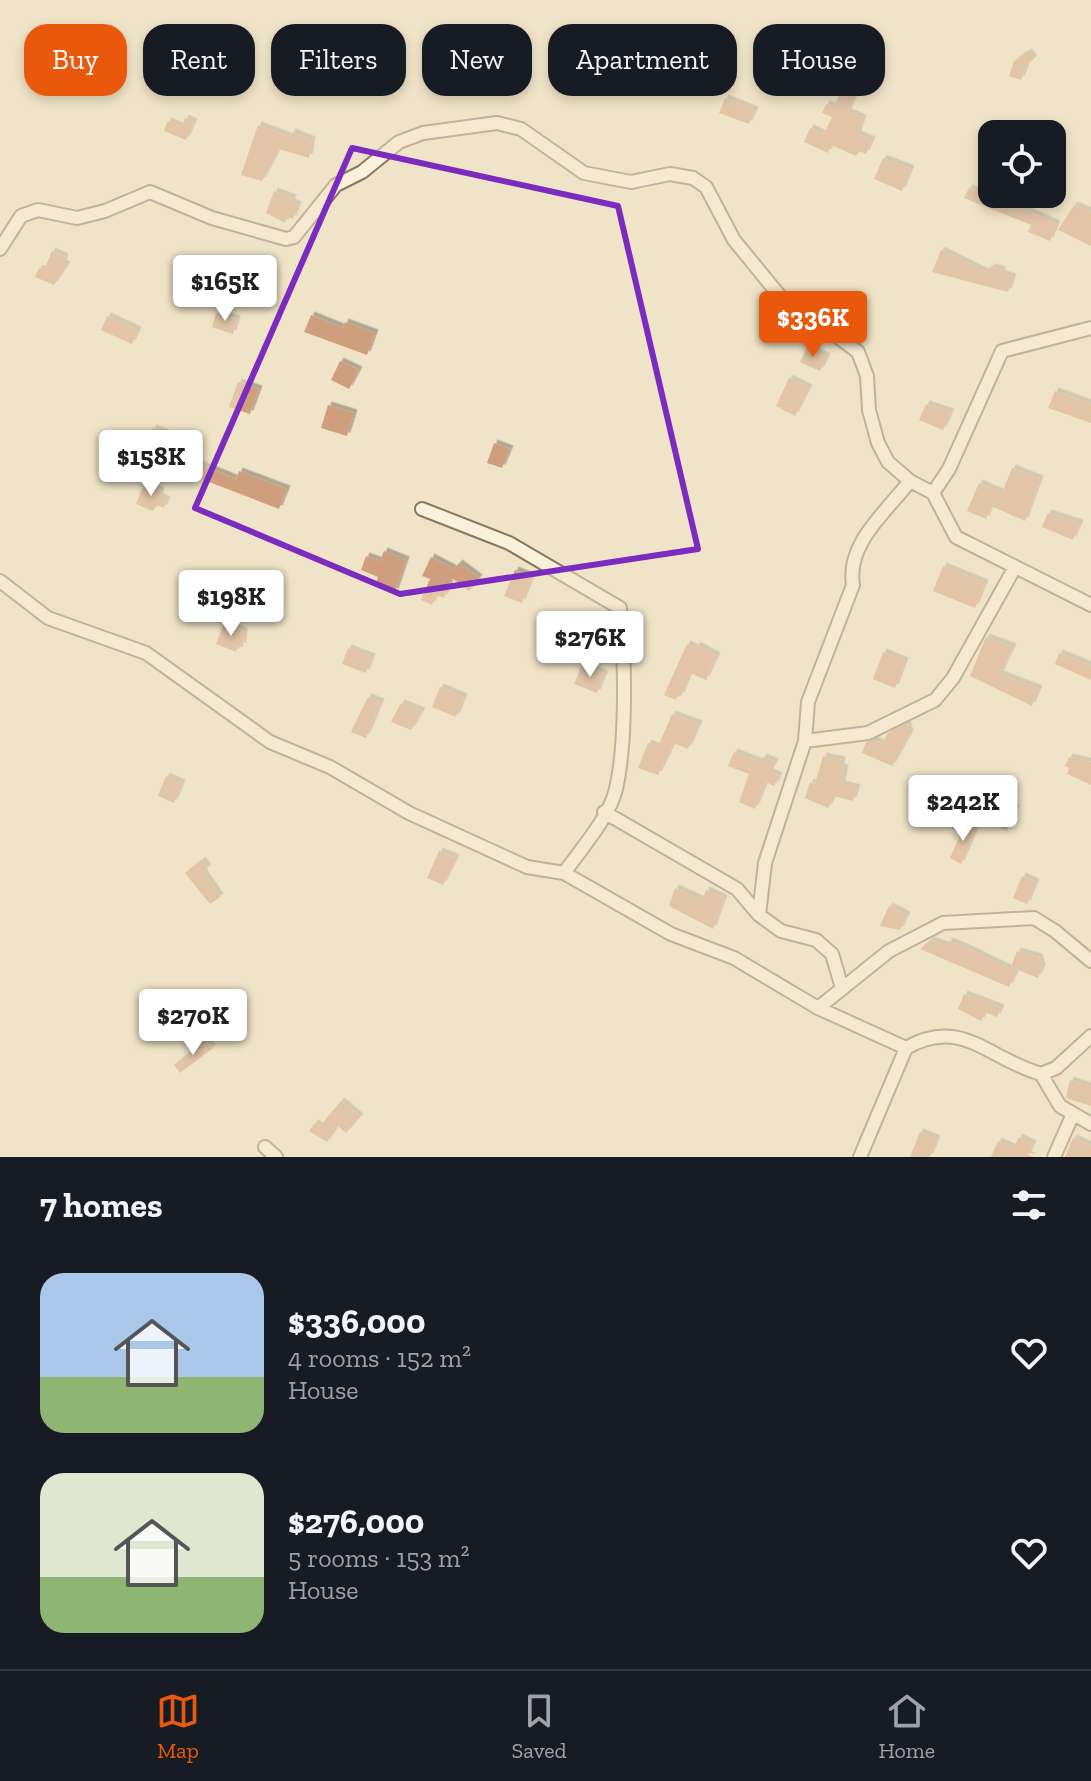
<!DOCTYPE html>
<meta charset="utf-8">
<style>
:root{--surface:#171b24;--page:#242831;--text:#f1f3f6;--muted:#9ea1a6;--line:#363941;--accent:#ea580c}
body{margin:0;font-family:"Zilla Slab",serif;background:var(--page);color:var(--text);height:100vh;display:flex;flex-direction:column;font-size:30px;white-space:nowrap}
*{box-sizing:border-box;margin:0}
p{font-size:26px;color:var(--muted)}
.icon{flex:none;width:44px;height:44px;fill:none;stroke:currentColor;stroke-width:2;stroke-linecap:round;stroke-linejoin:round}
.map{position:relative;height:1157px;overflow:hidden}
.sheet{display:flex;flex-direction:column;background:var(--surface);flex:1}
.sheet>*{flex:none}
.top-card{position:absolute;left:24px;top:24px;width:1044px;height:72px;display:flex;gap:16px}
.fabs{position:absolute;left:978px;top:120px;display:grid;gap:16px}
.fabs a{display:grid;place-items:center;width:88px;height:88px;border-radius:16px;background:var(--surface);box-shadow:0 4px 12px #0003;font-size:40px}
.price{position:absolute;translate:-50% -68px;padding:0 18px;border-radius:8px;background:#fff;color:#222;font-size:26px;line-height:52px;filter:drop-shadow(0 2px 4px #0008)}
.price::after{content:'';position:absolute;left:50%;top:48px;width:24px;height:18px;margin-left:-12px;background:inherit;clip-path:polygon(0 0,100% 0,50% 100%)}
.price.current{background:var(--accent);color:#fff}
ul{padding:0;list-style:none}
li{display:flex;align-items:center;gap:24px;height:200px;padding:0 40px}
li span{display:grid;place-items:center;flex:none;width:224px;height:160px;border-radius:24px;color:#555}
li>.icon{margin-inline-start:auto}
span .icon{width:96px;height:96px;fill:#fffc;stroke-width:1}
li b{font-size:34px}
h2{display:flex;justify-content:space-between;align-items:center;height:96px;padding:0 40px;font-size:34px}
.tag{padding:0 28px;border-radius:24px;background:var(--surface);box-shadow:0 4px 12px #0003;font-size:28px;line-height:72px}
.tag.current{background:var(--accent);color:#fff}
.tab-bar{display:flex;justify-content:space-around;align-items:center;height:112px;border-top:2px solid var(--line);background:var(--surface);font-size:22px;color:var(--muted)}
.tab-bar a{display:grid;justify-items:center;gap:4px}
.tab-bar .current{color:var(--accent)}
.map>svg:first-child{display:block}
</style>
<div class="map">
<svg width="1091" height="1157" viewBox="0 0 1091 1157">
<defs>
<filter id="shadow"><feDropShadow dx="3.5" dy="-3.5" stdDeviation="0" flood-color="#0004"/></filter>
</defs>
<rect width="100%" height="100%" fill="#f0e4c8"/>
<path fill="#cf9f7d" filter="url(#shadow)" d="M632,34L656,46L652,61L627,53Z
M1028,52L1034,59L1027,64L1021,80L1009,76L1014,61Z
M671,69L695,80L687,96L663,86Z
M841,90L855,96L848,112L863,118L858,134L872,140L866,154L859,151L856,156L831,145L828,153L804,142L810,128L824,134L832,117L822,113L826,104L834,107Z
M725,98L755,110L749,124L719,113Z
M185,118L194,122L186,140L164,131L168,121L182,127Z
M258,125L290,137L292,132L312,140L309,158L279,149L262,181L241,175Z
M883,158L911,169L902,191L874,179Z
M969,188L1000,201L1004,194L1026,202L1023,209L1057,224L1050,241L1028,232L1031,225L964,198Z
M274,191L293,198L291,202L298,205L293,219L287,217L285,223L266,213Z
M1074,205L1091,212V246L1058,230Z
M941,250L985,272L992,267L1002,270L1001,273L1013,277L1008,292L932,272Z
M52,251L65,257L63,263L67,265L54,285L35,277L39,268L44,270Z
M216,313L237,319L233,334L212,327Z
M311,315L343,328L345,322L375,333L367,355L304,332Z
M107,316L138,330L132,344L101,330Z
M807,347L827,357L820,371L800,362Z
M340,361L359,370L349,389L331,380Z
M789,378L809,388L795,416L776,406Z
M238,382L259,389L250,414L229,407Z
M1055,391L1091,404V423L1048,408Z
M926,404L951,412L943,430L919,420Z
M328,405L354,413L347,436L321,428Z
M153,428L170,435L165,450L236,479L239,471L287,489L279,509L142,456Z
M494,443L510,449L502,468L487,463Z
M1012,468L1040,479L1025,521L991,506L986,519L967,511L979,483L1002,493Z
M144,484L161,491L159,496L167,500L164,508L156,505L153,511L136,504Z
M1048,513L1080,523L1073,540L1042,527Z
M384,551L406,560L395,592L376,584L378,577L361,570L366,556L380,561Z
M431,557L454,569L459,563L479,578L469,591L452,578L444,598L436,595L432,605L421,600L430,579L422,576Z
M943,566L985,583L975,608L933,591Z
M515,570L532,577L522,603L504,596Z
M224,623L244,631L243,647L239,645L236,652L216,644Z
M986,637L1013,647L1000,674L1039,689L1032,706L970,676Z
M687,644L695,648L697,645L717,656L706,680L690,673L681,696L678,695L676,700L664,695Z
M348,648L372,657L366,673L342,664Z
M883,652L905,661L895,688L873,679Z
M1059,653L1091,666V680L1055,664Z
M582,665L605,674L597,693L574,684Z
M440,687L464,697L456,717L432,707Z
M368,697L381,702L366,738L351,732Z
M401,703L422,711L411,730L391,722Z
M672,714L699,724L688,749L674,743L658,775L638,768L648,743L658,747Z
M907,724L910,734L892,766L862,753L866,742L874,740L882,744L888,733Z
M734,752L760,762L763,757L775,762L770,772L779,776L774,786L766,782L755,809L739,802L749,774L728,766Z
M823,756L842,760L841,767L845,768L842,784L857,788L853,801L834,796L828,808L805,798L810,782L815,784Z
M1069,757L1091,762V785L1067,774L1069,768L1065,766Z
M166,776L182,783L174,803L158,796Z
M992,796L1016,808L1007,831L983,821Z
M966,822L977,827L961,864L950,858Z
M439,851L456,858L443,885L427,878Z
M202,860L208,868L203,872L220,897L210,904L185,873Z
M1022,876L1036,882L1027,904L1013,898Z
M675,888L702,900L706,890L724,898L713,929L669,906Z
M889,906L907,915L900,930L880,926Z
M931,940L947,946L949,941L964,947L1016,972L1009,987L920,949Z
M1017,951L1039,957L1042,968L1038,978L1011,967Z
M964,994L1001,1008L997,1017L985,1012L981,1021L958,1009Z
M205,1041L213,1048L180,1073L174,1065Z
M1070,1080L1091,1087V1106L1066,1098Z
M341,1101L360,1117L346,1133L338,1126L327,1142L309,1131L315,1123L320,1126Z
M920,1132L937,1139L930,1157H910Z
M1019,1137L1033,1144L1028,1155L1034,1157H991L998,1141L1014,1148Z
M1073,1138L1091,1146V1157H1065Z"/>
<g fill="none" stroke-linecap="round" stroke-linejoin="round">
<defs>
<path id="street" d="M0,249L21,216L38,210L77,218L105,211L150,192L212,218L286,239L294,237L336,185L362,172L399,142L423,133L497,123L521,129L584,173L631,182L670,174L693,178L706,187L734,240L797,317L838,337L858,352L867,376L869,410L878,443L888,462L910,481L933,493L956,537L1091,605
M933,493L949,469L1002,351L1091,328
M422,509L509,543L620,608C625,657 627,740 616,789C609,818 581,849 564,873
M0,581L48,618L146,653L270,742L330,767L409,813L527,867L564,873L671,934L734,958L818,1008L906,1048
M805,741L868,733L935,700L953,678L1015,567
M604,812L737,889L759,915L781,931L816,940L832,954L842,988
M759,915L765,863L805,741L808,702L853,585C846,544 886,512 910,481
M818,1008L889,951L943,923L1034,918L1055,931L1091,961
M1041,1074L1060,1106L1091,1124
M265,1147L276,1157
M860,1157L906,1048C962,1016 988,1059 1041,1074L1056,1068L1091,1036
M1054,1157L1073,1114"/>
</defs>
<use href="#street" stroke="#8d765c" stroke-width="16"/>
<use href="#street" stroke="#faf1dc" stroke-width="12"/>
</g>
<path d="M0 0H1091V1157H0ZM352,148L618,206L698,549L400,594L195,508Z" fill="#f0e4c8" fill-opacity=".55" fill-rule="evenodd"/>
<path fill="none" stroke="#7b2cbf" stroke-width="6" stroke-linejoin="round" d="M352,148L618,206L698,549L400,594L195,508Z"/>
</svg>
<div class="fabs">
<a><svg class="icon" aria-label="locate" viewBox="0 0 24 24"><circle cx="12" cy="12" r="6"/><path d="M12 2v4M12 18v4M2 12h4M18 12h4"/></svg></a>
</div>
<b class="price" style="left:225px;top:323px">$165K</b>
<b class="price current" style="left:813px;top:359px">$336K</b>
<b class="price" style="left:151px;top:498px">$158K</b>
<b class="price" style="left:231px;top:638px">$198K</b>
<b class="price" style="left:590px;top:679px">$276K</b>
<b class="price" style="left:963px;top:843px">$242K</b>
<b class="price" style="left:193px;top:1057px">$270K</b>
<div class="top-card">
<a class="tag current">Buy</a>
<a class="tag">Rent</a>
<a class="tag">Filters</a>
<a class="tag">New</a>
<a class="tag">Apartment</a>
<a class="tag">House</a>
</div>
</div>
<section class="sheet">
<h2>7 homes<svg class="icon" aria-label="filters" viewBox="0 0 24 24"><path d="M4 7h16M4 17h16"/><circle cx="9" cy="7" r="2"/><circle cx="15" cy="17" r="2"/></svg></h2>
<ul>
<li><span style="background:linear-gradient(#a9c7e8 65%,#8fb573 0)"><svg class="icon" aria-label="home" viewBox="0 0 24 24"><path d="M3 11l9-7 9 7M6 9v11h12V9"/></svg></span><div><b>$336,000</b><p>4 rooms · 152 m²</p><p>House</p></div><svg class="icon" aria-label="heart" viewBox="0 0 24 24"><path d="M12 20l-8-8c-3-5 5-10 8-4 3-6 11-1 8 4z"/></svg></li>
<li><span style="background:linear-gradient(#dfe7d0 65%,#8fb573 0)"><svg class="icon" aria-label="home" viewBox="0 0 24 24"><path d="M3 11l9-7 9 7M6 9v11h12V9"/></svg></span><div><b>$276,000</b><p>5 rooms · 153 m²</p><p>House</p></div><svg class="icon" aria-label="heart" viewBox="0 0 24 24"><path d="M12 20l-8-8c-3-5 5-10 8-4 3-6 11-1 8 4z"/></svg></li>
</ul>
</section>
<nav class="tab-bar">
<a class="current"><svg class="icon" aria-label="map" viewBox="0 0 24 24"><path d="M3 6l6-2 6 2 6-2v14l-6 2-6-2-6 2zM9 4v14M15 6v14"/></svg>Map</a>
<a><svg class="icon" aria-label="saved" viewBox="0 0 24 24"><path d="M7 4h10v16l-5-4-5 4z"/></svg>Saved</a>
<a><svg class="icon" aria-label="home" viewBox="0 0 24 24"><path d="M3 11l9-7 9 7M6 9v11h12V9"/></svg>Home</a>
</nav>
